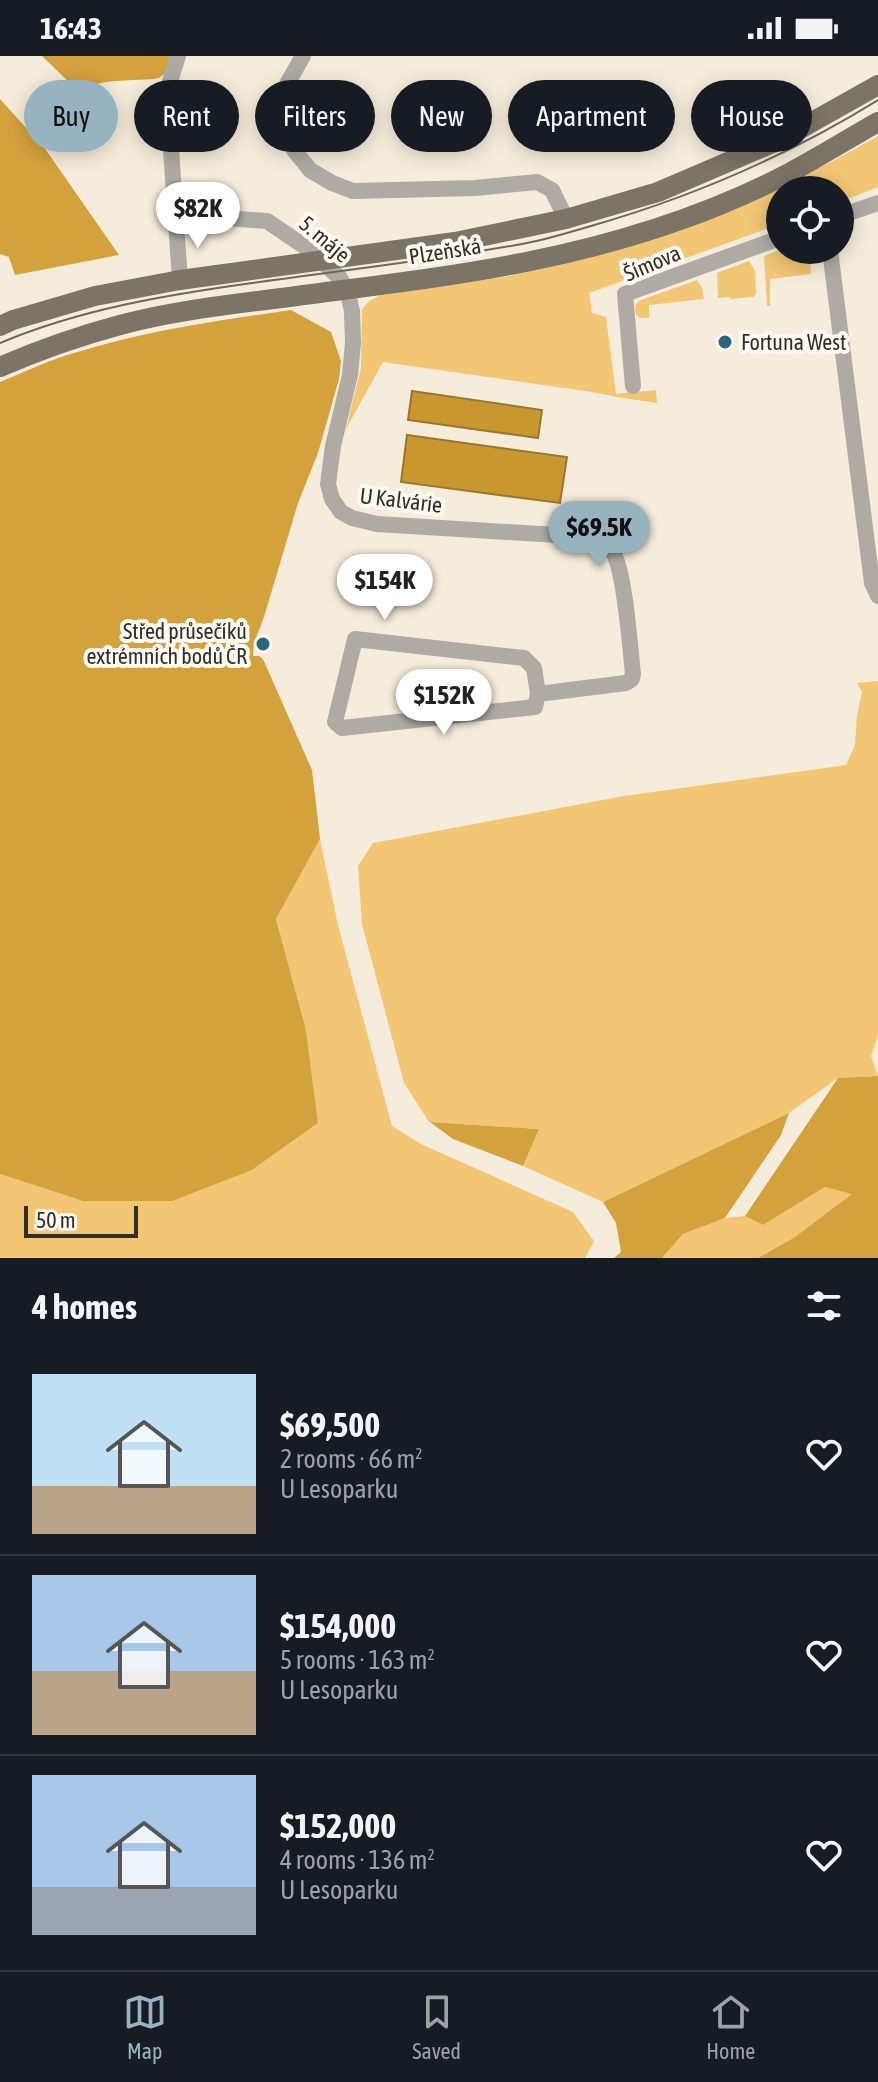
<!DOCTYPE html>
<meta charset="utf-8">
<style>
:root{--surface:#171b24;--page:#20242c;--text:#f1f3f6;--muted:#9ea1a6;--line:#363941;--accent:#98b3c0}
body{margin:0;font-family:"Asap Condensed",sans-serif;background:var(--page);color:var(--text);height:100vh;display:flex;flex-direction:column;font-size:30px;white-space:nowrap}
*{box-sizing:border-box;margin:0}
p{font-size:26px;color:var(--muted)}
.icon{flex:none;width:44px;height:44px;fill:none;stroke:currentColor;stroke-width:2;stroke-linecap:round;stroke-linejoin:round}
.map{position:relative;height:1202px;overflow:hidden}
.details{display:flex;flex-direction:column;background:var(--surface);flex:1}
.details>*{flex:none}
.guide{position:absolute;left:24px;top:24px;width:830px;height:72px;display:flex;gap:16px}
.buttons{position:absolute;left:766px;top:120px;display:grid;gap:16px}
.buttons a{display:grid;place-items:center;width:88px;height:88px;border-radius:50%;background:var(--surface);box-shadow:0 4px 20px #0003;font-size:40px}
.scale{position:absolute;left:24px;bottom:20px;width:114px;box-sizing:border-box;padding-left:8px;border:4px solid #312d27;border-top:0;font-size:22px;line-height:28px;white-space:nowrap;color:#312d27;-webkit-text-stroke:6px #fefaf3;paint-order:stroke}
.price{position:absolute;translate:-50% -68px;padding:0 18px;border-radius:28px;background:#fff;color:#222;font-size:26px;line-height:52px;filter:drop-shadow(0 2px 4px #0008)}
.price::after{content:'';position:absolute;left:50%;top:48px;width:24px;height:18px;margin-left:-12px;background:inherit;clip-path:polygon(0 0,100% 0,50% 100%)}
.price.on{background:var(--accent);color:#111}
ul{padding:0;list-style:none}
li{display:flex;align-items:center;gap:24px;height:200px;padding:0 32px}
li+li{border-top:2px solid var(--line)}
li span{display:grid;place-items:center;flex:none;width:224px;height:160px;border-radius:0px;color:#555}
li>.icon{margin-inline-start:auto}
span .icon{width:96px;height:96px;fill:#fffc;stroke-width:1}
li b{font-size:34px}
h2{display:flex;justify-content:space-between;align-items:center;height:96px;padding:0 32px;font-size:34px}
.tag{padding:0 28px;border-radius:36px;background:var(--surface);box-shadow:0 4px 20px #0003;font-size:28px;line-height:72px}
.tag.on{background:var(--accent);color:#111}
.status{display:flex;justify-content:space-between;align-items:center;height:56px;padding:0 40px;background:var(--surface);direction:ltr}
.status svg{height:22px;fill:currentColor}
.menu{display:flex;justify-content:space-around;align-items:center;height:112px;border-top:2px solid var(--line);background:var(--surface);font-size:22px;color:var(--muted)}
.menu a{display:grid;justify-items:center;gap:4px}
.menu .on{color:var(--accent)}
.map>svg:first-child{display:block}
</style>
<div class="status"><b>16:43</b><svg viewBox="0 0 49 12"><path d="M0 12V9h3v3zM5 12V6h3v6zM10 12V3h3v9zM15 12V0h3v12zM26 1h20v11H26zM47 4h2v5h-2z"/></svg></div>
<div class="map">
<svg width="878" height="1202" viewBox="0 0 878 1202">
<rect width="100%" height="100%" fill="#f6ecdb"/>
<path fill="#f2c674" d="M878,80V131L840,146V134H780V168L589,237L592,257L606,261L616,338L656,334L657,347L617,341L592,336L383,306L346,373L361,312L362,253L369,245L381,239L510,220L607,196L719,158L833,105Z
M780,194H809L811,218L770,223V250H767L764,200Z
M749,205L755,215L756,238L753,241L731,243L730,241L718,242L717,217Z
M697,224L702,232L704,243L649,249V262H640L636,259C635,252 634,248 641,244Z
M878,625V979L871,1000L878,1020L838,1022L789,1057L603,1146L523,1110L539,1073L429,1066L404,1027L362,868L358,810L373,787L624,740L846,709L855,689L857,659L862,636L857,627Z
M320,783L338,869L392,1070L421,1088L573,1156L594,1185L585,1202H0V1118L83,1145L252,1114L318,1067L306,974L276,863Z
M825,1131L853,1138L795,1181L758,1202H662L683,1178L725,1162L745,1160L763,1169Z"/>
<path fill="#d4a23d" d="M42,0H172L164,18L159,22C136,26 98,21 79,36Z
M0,43L46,94L119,199L15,219L9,201L0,198Z
M291,254L331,276L341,305L339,323L318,397L298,447L264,561L254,587L253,600H259L263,603L312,714L320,783L276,863L306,974L318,1067L252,1114L172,1145H83L0,1118V326C15,320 30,313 45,307C124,278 208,266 291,254Z
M878,1020V1202H758L795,1181L852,1138L825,1131L763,1169L745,1160L838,1022Z
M789,1057L781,1079L725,1162L683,1178L662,1202H614L621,1196L616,1167L603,1146Z
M430,1066L539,1073L523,1110L453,1083Z"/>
<path fill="#c89730" stroke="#9b772d" stroke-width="2" d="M412,335L542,354L538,382L408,364Z
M407,379L567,401L560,447L401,426Z"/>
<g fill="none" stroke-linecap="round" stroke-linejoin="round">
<path stroke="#afaba4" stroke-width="16" d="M178,0L167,35L180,224
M303,0L287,28L283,50L285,72L294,94L310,114L332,127L353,135L475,132L537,126L552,134L566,163
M840,160L878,147
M177,166L224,162L267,165L307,192L340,222L347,234L352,255L353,287L350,319L333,390L328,428L332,443L341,456L352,462L377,468L589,481C597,484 605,486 611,493C625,510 630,593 633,618L632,623L626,627L538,638
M830,194L872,527L878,540
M633,330L625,238L780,182
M355,583L524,602L534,612L538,638L535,651L342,672L335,666Z"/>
<path stroke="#7b7467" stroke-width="20" d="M0,270L13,264L95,240L180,224L455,186L566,163L658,136L782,83L878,29
M0,311C39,294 79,280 120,269C172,255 227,249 281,242C363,231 445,222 526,206C616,188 707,160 789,117C819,101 848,83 878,66"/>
<path stroke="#6d675e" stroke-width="2" d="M0,287C81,253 166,239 252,227C344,214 436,204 527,187C549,183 570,176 591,170C692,141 789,99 878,44"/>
</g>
<g fill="#2c657f" stroke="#fefaf3" stroke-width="3">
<circle cx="725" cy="286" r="8"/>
<circle cx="263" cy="588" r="8"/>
</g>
<g text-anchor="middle" stroke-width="8" stroke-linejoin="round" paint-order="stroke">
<g font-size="22" fill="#312d27" stroke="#fefaf3">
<text transform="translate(325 183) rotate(40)" y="8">5. máje</text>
<text transform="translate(445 195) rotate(-9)" y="8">Plzeňská</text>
<text transform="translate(652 207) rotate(-23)" y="8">Šímova</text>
<text transform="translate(401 444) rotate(7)" y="8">U Kalvárie</text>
</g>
<g font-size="22" fill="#312d27" stroke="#fefaf3" text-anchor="start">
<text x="741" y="294">Fortuna West</text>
<text x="247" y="583" text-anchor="end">Střed průsečíků<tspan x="247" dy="25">extrémních bodů ČR</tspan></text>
</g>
</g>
</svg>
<div class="buttons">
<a><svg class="icon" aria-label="locate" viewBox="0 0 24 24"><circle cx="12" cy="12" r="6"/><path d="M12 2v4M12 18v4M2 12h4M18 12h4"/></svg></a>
</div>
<div class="scale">50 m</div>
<b class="price" style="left:198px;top:194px">$82K</b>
<b class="price on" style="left:599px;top:513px">$69.5K</b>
<b class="price" style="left:385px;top:566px">$154K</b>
<b class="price" style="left:444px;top:681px">$152K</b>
<div class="guide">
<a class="tag on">Buy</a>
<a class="tag">Rent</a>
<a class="tag">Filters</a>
<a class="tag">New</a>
<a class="tag">Apartment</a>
<a class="tag">House</a>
</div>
</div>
<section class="details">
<h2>4 homes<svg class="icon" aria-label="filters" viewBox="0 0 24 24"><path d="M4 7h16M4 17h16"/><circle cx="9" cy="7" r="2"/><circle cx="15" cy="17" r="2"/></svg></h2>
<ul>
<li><span style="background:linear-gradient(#bfe0f5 70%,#b9a48a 0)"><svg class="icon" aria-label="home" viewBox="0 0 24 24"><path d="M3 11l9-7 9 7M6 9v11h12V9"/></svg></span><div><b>$69,500</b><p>2 rooms · 66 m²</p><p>U Lesoparku</p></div><svg class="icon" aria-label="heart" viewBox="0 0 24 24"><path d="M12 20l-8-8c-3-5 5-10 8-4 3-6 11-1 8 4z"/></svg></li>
<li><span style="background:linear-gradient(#a9c7e8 60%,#b9a48a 0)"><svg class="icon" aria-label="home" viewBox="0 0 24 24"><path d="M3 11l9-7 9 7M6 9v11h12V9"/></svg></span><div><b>$154,000</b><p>5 rooms · 163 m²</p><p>U Lesoparku</p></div><svg class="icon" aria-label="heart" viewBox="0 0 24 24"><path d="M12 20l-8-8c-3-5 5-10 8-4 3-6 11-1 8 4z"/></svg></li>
<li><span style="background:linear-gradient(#a9c7e8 70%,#9aa5b1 0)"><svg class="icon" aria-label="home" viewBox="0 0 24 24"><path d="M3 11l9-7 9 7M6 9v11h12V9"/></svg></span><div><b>$152,000</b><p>4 rooms · 136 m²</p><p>U Lesoparku</p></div><svg class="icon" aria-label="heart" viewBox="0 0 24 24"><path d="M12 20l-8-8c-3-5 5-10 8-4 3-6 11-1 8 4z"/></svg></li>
</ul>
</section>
<nav class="menu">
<a class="on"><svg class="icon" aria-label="map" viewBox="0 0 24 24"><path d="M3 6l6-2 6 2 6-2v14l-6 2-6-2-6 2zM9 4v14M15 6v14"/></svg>Map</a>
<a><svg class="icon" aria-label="saved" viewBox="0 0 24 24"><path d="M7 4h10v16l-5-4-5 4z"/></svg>Saved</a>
<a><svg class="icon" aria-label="home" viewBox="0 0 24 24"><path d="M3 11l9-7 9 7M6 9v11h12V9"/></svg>Home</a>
</nav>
